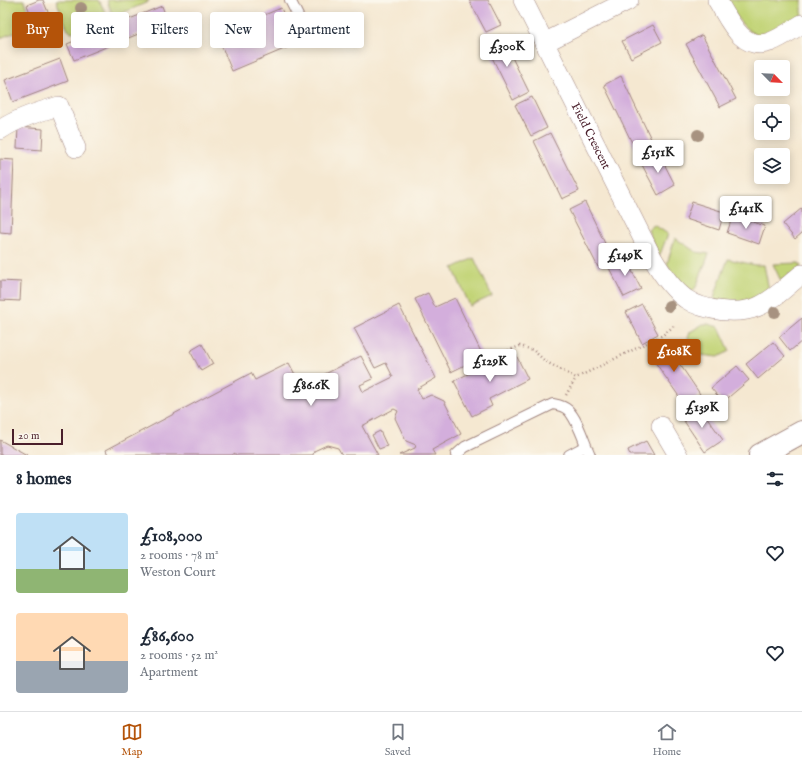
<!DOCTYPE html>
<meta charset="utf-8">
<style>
:root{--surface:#fff;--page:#f2f2f3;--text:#1f2937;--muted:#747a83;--line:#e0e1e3;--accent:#b45309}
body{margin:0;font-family:"IM FELL English",serif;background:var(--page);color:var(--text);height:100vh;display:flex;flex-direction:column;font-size:15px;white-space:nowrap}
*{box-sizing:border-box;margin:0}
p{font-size:13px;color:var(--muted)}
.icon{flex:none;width:22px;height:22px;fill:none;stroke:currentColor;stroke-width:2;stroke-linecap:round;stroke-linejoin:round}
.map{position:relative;height:455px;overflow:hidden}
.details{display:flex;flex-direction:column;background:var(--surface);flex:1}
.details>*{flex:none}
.banner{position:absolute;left:12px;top:12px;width:400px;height:36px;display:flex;gap:8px}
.needle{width:26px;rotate:114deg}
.fabs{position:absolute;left:754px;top:60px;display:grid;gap:8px}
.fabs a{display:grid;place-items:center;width:36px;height:36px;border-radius:4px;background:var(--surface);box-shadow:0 2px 10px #0003;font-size:20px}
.scale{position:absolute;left:12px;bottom:10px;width:51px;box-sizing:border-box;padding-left:4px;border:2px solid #4a1f2b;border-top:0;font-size:11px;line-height:14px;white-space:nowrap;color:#4a1f2b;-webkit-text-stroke:3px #fbf7ec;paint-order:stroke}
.price{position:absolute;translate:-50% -34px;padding:0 9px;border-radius:4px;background:#fff;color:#222;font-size:13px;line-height:26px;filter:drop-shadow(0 1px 2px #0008)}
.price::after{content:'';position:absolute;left:50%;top:24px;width:12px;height:9px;margin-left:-6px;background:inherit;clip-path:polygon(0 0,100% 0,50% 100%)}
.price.active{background:var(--accent);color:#fff}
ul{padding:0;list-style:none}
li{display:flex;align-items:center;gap:12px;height:100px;padding:0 16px}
li span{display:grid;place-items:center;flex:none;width:112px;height:80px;border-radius:4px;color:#555}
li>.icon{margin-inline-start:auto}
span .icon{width:48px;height:48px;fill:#fffc;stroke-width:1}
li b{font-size:17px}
h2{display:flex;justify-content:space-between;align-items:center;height:48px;padding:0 16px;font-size:17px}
.pill{padding:0 14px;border-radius:4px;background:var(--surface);box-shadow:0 2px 10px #0003;font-size:14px;line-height:36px}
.pill.active{background:var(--accent);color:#fff}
.tab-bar{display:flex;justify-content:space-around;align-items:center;height:56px;border-top:1px solid var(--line);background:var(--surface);font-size:11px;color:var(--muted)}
.tab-bar a{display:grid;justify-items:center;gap:2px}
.tab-bar .active{color:var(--accent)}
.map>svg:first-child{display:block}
</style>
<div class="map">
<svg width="802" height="455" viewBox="0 0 802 455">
<rect width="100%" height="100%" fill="#fbf7ec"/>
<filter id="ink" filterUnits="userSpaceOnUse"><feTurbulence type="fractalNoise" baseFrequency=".025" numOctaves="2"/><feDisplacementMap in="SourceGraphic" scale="8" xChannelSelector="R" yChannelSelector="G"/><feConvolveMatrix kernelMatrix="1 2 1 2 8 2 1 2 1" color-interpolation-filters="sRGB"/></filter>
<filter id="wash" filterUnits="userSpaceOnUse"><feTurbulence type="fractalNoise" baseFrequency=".012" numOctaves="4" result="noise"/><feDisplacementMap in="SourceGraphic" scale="16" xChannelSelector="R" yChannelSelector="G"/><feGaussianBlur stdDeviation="0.9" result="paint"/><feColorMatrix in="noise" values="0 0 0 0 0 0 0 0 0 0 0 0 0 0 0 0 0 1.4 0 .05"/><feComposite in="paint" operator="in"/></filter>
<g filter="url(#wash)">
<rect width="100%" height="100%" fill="#f5e8d1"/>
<path fill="#c2d477" stroke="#867a51" d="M0,0H24L35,25L0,38Z
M56,0H99L108,18L72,32L68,30Z
M107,0H149L148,2L113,17Z
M727,0H802V15C795,19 776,33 770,35C748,41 735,15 727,0Z
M654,225L668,234L659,257L648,230Z
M675,238L696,252L709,254L696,287L692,292L681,284L667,264Z
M474,258L492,296L470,306L453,268Z
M728,259L755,265H764L769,290L757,299L732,304L714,301L715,294Z
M799,263L801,267L781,281L773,264Z
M703,324H708L719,327L730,351L718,357L701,355L688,338L690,332Z"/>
<g id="blocks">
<path fill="#d3aedc" d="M39,0H43L57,34L41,41L27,5Z
M469,0H488L501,25L486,32Z
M162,6L168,22L74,60L67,44Z
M281,8L296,44L232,71L217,35Z
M653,25L662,42L631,58L622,41Z
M501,35L529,92L513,100L485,43Z
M702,35L736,99L720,107L686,44Z
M60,59L68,81L13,102L5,80Z
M621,76L652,141L635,149L604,85Z
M532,97L547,128L531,136L515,105Z
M18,127L43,129L42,150L17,148Z
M550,133L579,191L562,199L534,141Z
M659,154L675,185L658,195L641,163Z
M0,159L14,160L11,233L0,232Z
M585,202L613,260L598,267L569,210Z
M692,202L724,212L719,230L686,219Z
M802,208V233L795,239L783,224Z
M733,215L765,226L759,244L727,233Z
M625,257L641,289L624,297L608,266Z
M0,281L21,282L20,301L0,300Z
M428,293L435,307L455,298L483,356L451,372L415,299Z
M642,304L658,334L642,343L626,312Z
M399,305L436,378L417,389L422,399L431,395L444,401L461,434L432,450L435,455H399L415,448L416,445L406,441L395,418L398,411L394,409L362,426L378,455H342L338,448L327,445L314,451L313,455H235V453L232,455H108L106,450L251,373L255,380L289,363L301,386L361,356L373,379L360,385L363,392L393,377L386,363L375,368L354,328Z
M802,318V341L790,351L779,337Z
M664,341L700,394L685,405L648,352Z
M773,342L785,356L758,379L746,364Z
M202,344L213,364L201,371L190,351Z
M515,353L528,379L489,399L492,406L472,416L454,381L491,362L492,365Z
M737,366L749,380L723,402L711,388Z
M699,406L723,440L705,452L682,418Z
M380,431L387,446L379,449L372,435Z
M0,440L27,455H0Z
M646,441L654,455H630L628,450Z"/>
</g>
</g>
<g filter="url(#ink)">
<use href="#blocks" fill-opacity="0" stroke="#a0847e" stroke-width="1"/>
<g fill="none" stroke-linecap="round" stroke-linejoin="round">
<defs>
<path id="lane" d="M290,0L303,26
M456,455L465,447L553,404C558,405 564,406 568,410C578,420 584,442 590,455
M569,455L586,446"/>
<g id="street">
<path id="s1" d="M523,0L653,259C662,274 672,289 686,299C704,311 738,315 757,307C774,300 788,285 802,274"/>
<path d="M717,0C729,19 741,52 770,42C781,38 792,30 802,24"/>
<path d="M544,43L629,0"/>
<path d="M0,130C18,118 38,112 59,106L76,148"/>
<path d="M661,426L678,455"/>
</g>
<path id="secondary" d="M760,455L802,432"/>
</defs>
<use href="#lane" stroke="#a0847e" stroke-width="12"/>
<use href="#street" stroke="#a0847e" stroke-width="20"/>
<use href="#secondary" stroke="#a0847e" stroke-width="24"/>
<path stroke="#a0847e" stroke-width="2.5" stroke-dasharray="1 3" stroke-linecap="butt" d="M493,356L520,346L533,350L545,361L576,378L663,335L675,325
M566,395L576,378"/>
<use href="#lane" stroke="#fff" stroke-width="10"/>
<use href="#street" stroke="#fff" stroke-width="19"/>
<use href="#secondary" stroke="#fff" stroke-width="22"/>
</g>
<g fill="#a79280">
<circle cx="81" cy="8" r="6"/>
<circle cx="698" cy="135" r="6"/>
<circle cx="669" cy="306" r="6"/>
<circle cx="775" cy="312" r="6"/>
</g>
</g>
<g text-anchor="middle" stroke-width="3" stroke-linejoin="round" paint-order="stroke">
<g font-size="12" fill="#4a1f2b" stroke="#fbf7ec">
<text dy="4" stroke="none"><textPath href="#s1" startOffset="152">Field Crescent</textPath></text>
</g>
</g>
</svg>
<div class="fabs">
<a><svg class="needle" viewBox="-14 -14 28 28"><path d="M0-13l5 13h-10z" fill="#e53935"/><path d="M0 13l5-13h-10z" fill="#747a83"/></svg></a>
<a><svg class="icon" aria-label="locate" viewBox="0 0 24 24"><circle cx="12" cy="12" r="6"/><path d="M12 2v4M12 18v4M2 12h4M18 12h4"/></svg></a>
<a><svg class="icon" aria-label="layers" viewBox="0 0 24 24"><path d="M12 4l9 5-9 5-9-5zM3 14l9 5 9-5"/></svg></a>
</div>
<div class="scale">20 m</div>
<b class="price" style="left:507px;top:68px">£300K</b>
<b class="price" style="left:658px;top:174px">£151K</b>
<b class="price" style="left:746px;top:230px">£141K</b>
<b class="price" style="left:625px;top:277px">£149K</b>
<b class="price active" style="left:674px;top:373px">£108K</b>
<b class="price" style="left:490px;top:383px">£129K</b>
<b class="price" style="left:311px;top:407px">£86.6K</b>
<b class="price" style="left:702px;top:429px">£139K</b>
<div class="banner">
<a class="pill active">Buy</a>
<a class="pill">Rent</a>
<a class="pill">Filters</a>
<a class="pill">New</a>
<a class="pill">Apartment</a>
</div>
</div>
<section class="details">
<h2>8 homes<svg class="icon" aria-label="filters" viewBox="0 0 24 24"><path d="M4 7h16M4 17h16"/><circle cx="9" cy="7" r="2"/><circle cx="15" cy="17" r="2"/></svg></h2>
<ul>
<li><span style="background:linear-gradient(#bfe0f5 70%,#8fb573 0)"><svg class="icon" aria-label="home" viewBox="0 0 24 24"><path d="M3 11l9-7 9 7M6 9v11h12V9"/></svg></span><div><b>£108,000</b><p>2 rooms · 78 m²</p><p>Weston Court</p></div><svg class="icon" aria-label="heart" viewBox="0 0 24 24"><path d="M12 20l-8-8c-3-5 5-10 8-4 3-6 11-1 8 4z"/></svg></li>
<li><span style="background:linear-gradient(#ffd9b3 60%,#9aa5b1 0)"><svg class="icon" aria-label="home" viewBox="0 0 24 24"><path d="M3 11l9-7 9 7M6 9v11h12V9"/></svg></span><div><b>£86,600</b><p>2 rooms · 52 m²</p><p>Apartment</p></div><svg class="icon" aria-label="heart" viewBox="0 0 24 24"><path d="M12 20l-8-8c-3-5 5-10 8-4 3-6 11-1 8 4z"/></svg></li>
</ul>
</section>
<nav class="tab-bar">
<a class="active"><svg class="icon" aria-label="map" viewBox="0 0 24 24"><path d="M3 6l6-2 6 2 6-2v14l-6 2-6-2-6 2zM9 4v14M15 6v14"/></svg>Map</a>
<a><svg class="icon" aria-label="saved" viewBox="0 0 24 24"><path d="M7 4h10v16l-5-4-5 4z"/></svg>Saved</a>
<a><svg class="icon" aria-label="home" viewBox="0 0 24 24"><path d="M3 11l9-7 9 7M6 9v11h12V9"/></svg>Home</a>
</nav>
